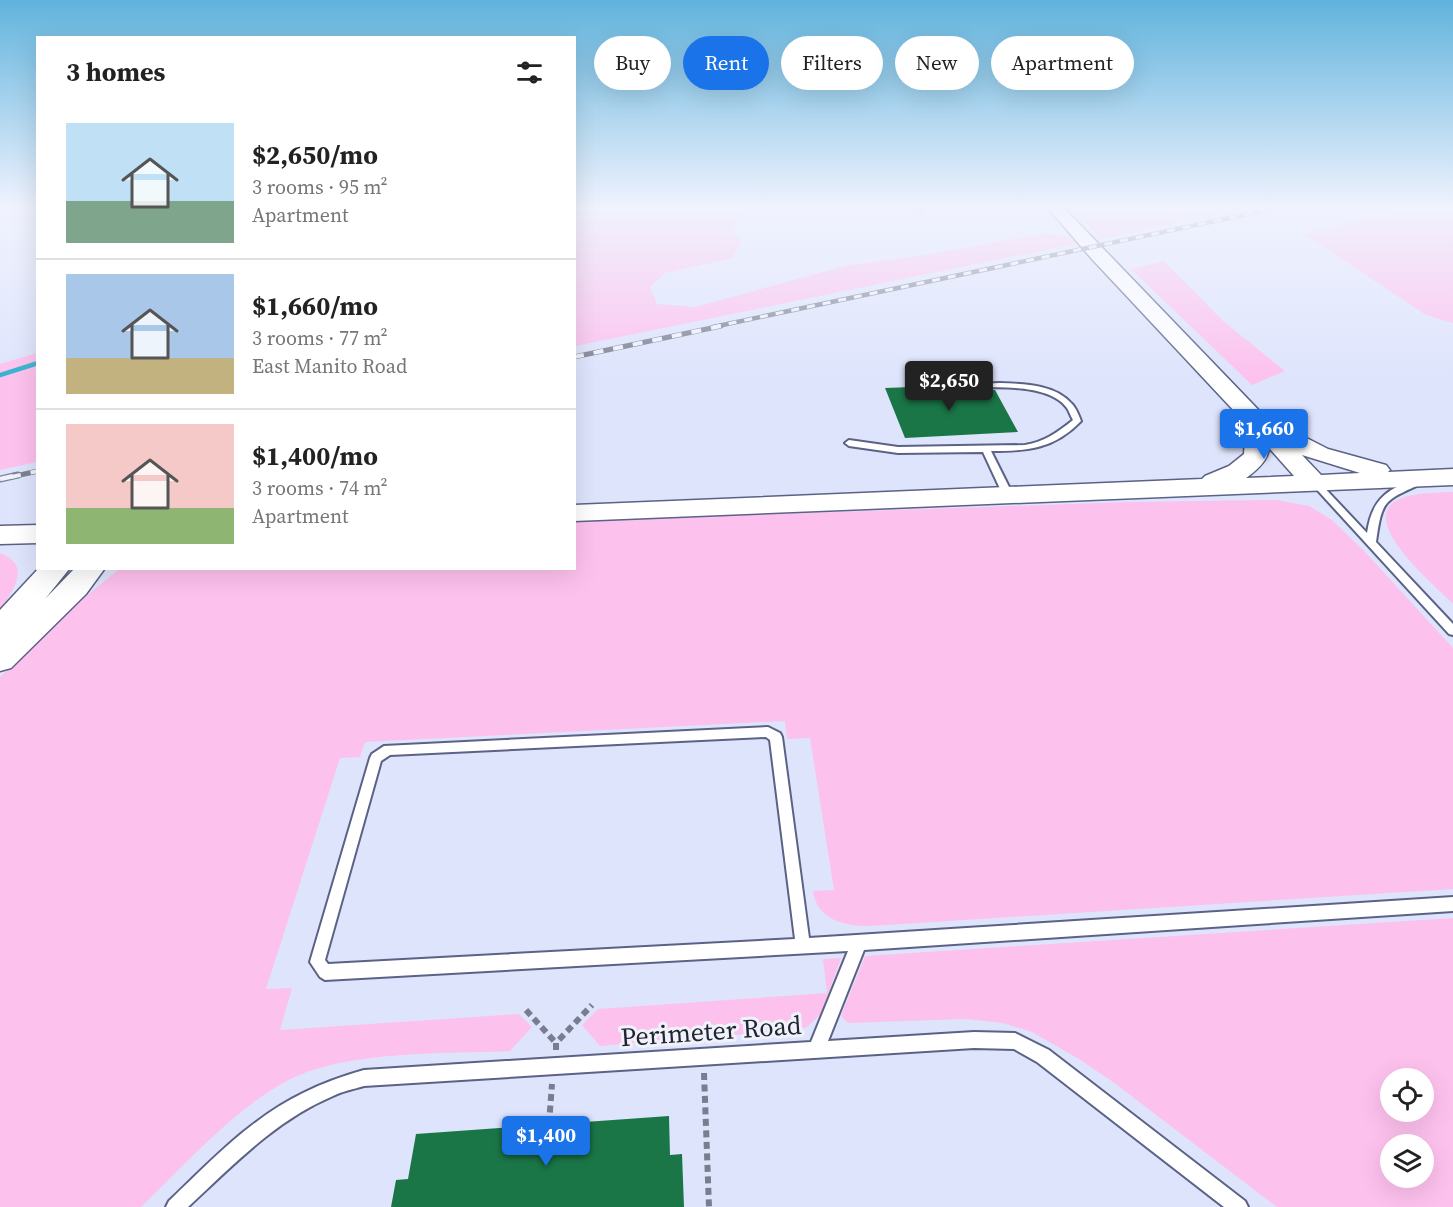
<!DOCTYPE html>
<meta charset="utf-8">
<style>
:root{--surface:#fff;--page:#f2f2f2;--text:#222;--muted:#767676;--line:#e0e0e0;--accent:#1a73e8}
body{margin:0;font-family:"Source Serif 4",serif;background:var(--page);color:var(--text);height:100vh;display:flex;flex-direction:column;font-size:22px;white-space:nowrap}
*{box-sizing:border-box;margin:0}
p{font-size:20px;color:var(--muted)}
.icon{flex:none;width:33px;height:33px;fill:none;stroke:currentColor;stroke-width:2;stroke-linecap:round;stroke-linejoin:round}
.map{position:relative;flex:1;overflow:hidden}
.drawer{position:absolute;left:36px;top:36px;width:540px;height:534px;display:flex;flex-direction:column;background:var(--surface);border-radius:0px;box-shadow:0 6px 24px #0002}
.drawer>*{flex:none}
.banner{position:absolute;left:594px;top:36px;width:570px;height:54px;display:flex;gap:12px}
.controls{position:absolute;left:1380px;top:1068px;display:grid;gap:12px}
.controls a{display:grid;place-items:center;width:54px;height:54px;border-radius:50%;background:var(--surface);box-shadow:0 6px 24px #0002;font-size:30px}
.price{position:absolute;translate:-50% -51px;padding:0 14px;border-radius:6px;background:var(--accent);color:#fff;font-size:20px;line-height:39px;filter:drop-shadow(0 2px 3px #0008)}
.price::after{content:'';position:absolute;left:50%;top:36px;width:18px;height:14px;margin-left:-9px;background:inherit;clip-path:polygon(0 0,100% 0,50% 100%)}
.price.on{background:#222;color:#fff}
ul{padding:0;list-style:none}
li{display:flex;align-items:center;gap:18px;height:150px;padding:0 30px}
li+li{border-top:2px solid var(--line)}
li span{display:grid;place-items:center;flex:none;width:168px;height:120px;border-radius:0px;color:#555}
li>.icon{margin-inline-start:auto}
span .icon{width:72px;height:72px;fill:#fffc;stroke-width:1}
li b{font-size:26px}
h2{display:flex;justify-content:space-between;align-items:center;height:72px;padding:0 30px;font-size:26px}
.tag{padding:0 21px;border-radius:27px;background:var(--surface);box-shadow:0 6px 24px #0002;font-size:21px;line-height:54px}
.tag.on{background:var(--accent);color:#fff}
.map>svg:first-child{display:block}
</style>
<div class="map">
<svg width="1453" height="1207" viewBox="0 0 1453 1207">
<rect width="100%" height="100%" fill="#dee4fc"/>
<path fill="#fdc1ee" fill-rule="evenodd" d="M575,209H758L738,217L733,230L741,240L733,258L665,273L650,287L657,304L695,307L845,266L931,254L1019,238L1047,234L1065,236L1079,243L575,346Z
M1074,209H1246L1100,239Z
M1401,209H1453V323L1426,315L1304,234Z
M1164,261L1223,321L1285,371L1252,385L1131,269Z
M37,353V462L0,470V364Z
M1453,492V604C1436,586 1351,517 1402,498C1418,492 1436,493 1453,492Z
M1277,500L1309,506L1332,520L1365,552L1453,648V889L870,926C844,926 817,920 813,891L834,890L810,738L787,739L785,721L365,742L360,757L340,758L266,989L292,988L280,1030L519,1014L532,1027L510,1051C445,1054 342,1050 285,1082C233,1110 184,1166 141,1207H0V677L77,604L119,569L574,568L575,521L1129,502Z
M0,553C32,565 14,590 0,609Z
M1453,918V1207H1277L1113,1082L1079,1059L1032,1032L1003,1023L966,1019L848,1023L841,1016L865,956ZM1390,1078H1424V1112H1390ZM1390,1144H1424V1178H1390Z
M841,958L821,1014L807,1027L795,1030L600,1046L582,1025L598,1009L827,993L823,959Z"/>
<g fill="none" stroke-linecap="round" stroke-linejoin="round">
<path stroke="#34b2cd" stroke-width="4.5" d="M0,375L38,363"/>
</g>
<path fill="#1a7647" d="M938,386L945,391L995,390L1018,432L905,438L885,388Z
M669,1116L670,1155L682,1154L684,1207H391L396,1180L408,1179L416,1134Z"/>
<g fill="none" stroke-linecap="round" stroke-linejoin="round">
<defs>
<path id="lane" d="M916,209H923L920,211Z
M1000,383C1024,384 1055,384 1072,404C1076,408 1079,416 1081,421C1054,449 1028,451 991,451L1013,495L1011,497L1008,498L1003,495L983,452L898,453L849,446L845,443L849,440L898,447L1025,445C1044,442 1058,432 1073,420C1071,417 1069,411 1067,408C1047,380 976,388 945,389L941,387L945,385Z
M1420,478L1423,479L1424,481L1423,483C1384,501 1382,499 1376,542L1453,624V635L1449,634L1310,482L1314,479L1317,480L1367,533C1372,498 1388,488 1420,478Z
M768,727L780,733L782,737L809,938L1453,897V911L864,950L828,1041L974,1032L1015,1033L1049,1050L1245,1201L1248,1207H1224L1037,1062L1014,1049L974,1048L364,1086C354,1089 343,1091 333,1096C276,1120 233,1165 188,1207H166L169,1201C210,1162 251,1118 303,1093C323,1083 343,1076 364,1070L811,1042L848,951L325,980L320,977L310,962L370,758L372,754L384,746ZM766,737L770,740L795,939L328,964L325,960L381,761L390,755Z"/>
<path id="secondary" d="M1049,209H1065L1275,427L1287,428L1328,449L1386,465L1390,470L1388,472L1453,469V485L574,521V505L1202,479L1205,476L1229,466L1244,454L1245,436L1237,414L1091,258ZM1269,448L1294,476L1246,478C1256,471 1268,461 1269,448ZM1302,455L1360,473L1321,475Z
M38,525V543L0,544V526Z
M39,568H70L45,599L75,568H105L86,594L11,668L0,671V610Z"/>
</defs>
<use href="#lane" stroke="#5b6285" stroke-width="4"/>
<use href="#secondary" stroke="#5b6285" stroke-width="3"/>
<path stroke="#797d90" stroke-width="6" stroke-dasharray="7 4.5" stroke-linecap="butt" d="M526,1010L556,1043
M556,1050V1043L592,1005
M704,1073L709,1207
M549,1124L552,1084"/>
<use href="#lane" fill="#fff" fill-rule="evenodd"/>
<use href="#secondary" fill="#fff" fill-rule="evenodd"/>
<defs>
<path id="rail-far2" d="M713,327L1272,209"/>
<path id="rail-far1" d="M574,357L721,326
M11,477L38,471"/>
<path id="rail" d="M0,479L18,475"/>
</defs>
<use href="#rail-far2" stroke="#7c8194" stroke-width="4.5"/>
<use href="#rail-far1" stroke="#7c8194" stroke-width="5"/>
<use href="#rail" stroke="#7c8194" stroke-width="7"/>
<use href="#rail-far2" stroke="#f0f2fa" stroke-width="3" stroke-dasharray="8" stroke-linecap="butt"/>
<use href="#rail-far1" stroke="#f0f2fa" stroke-width="4" stroke-dasharray="10" stroke-linecap="butt"/>
<use href="#rail" stroke="#f0f2fa" stroke-width="4.5" stroke-dasharray="13" stroke-linecap="butt"/>
</g>
<linearGradient id="sky" x2="0" y2="1"><stop stop-color="#60b3dd"/><stop offset="0.55" stop-color="#f0f3fe"/><stop offset="1" stop-color="#f0f3fe" stop-opacity="0"/></linearGradient>
<rect width="1453" height="378" fill="url(#sky)"/>
<g text-anchor="middle" stroke-width="6" stroke-linejoin="round" paint-order="stroke">
<g font-size="26" fill="#212433" stroke="#f0f2fa">
<text transform="translate(711 1031) rotate(-4)" y="9">Perimeter Road</text>
</g>
</g>
</svg>
<div class="controls">
<a><svg class="icon" aria-label="locate" viewBox="0 0 24 24"><circle cx="12" cy="12" r="6"/><path d="M12 2v4M12 18v4M2 12h4M18 12h4"/></svg></a>
<a><svg class="icon" aria-label="layers" viewBox="0 0 24 24"><path d="M12 4l9 5-9 5-9-5zM3 14l9 5 9-5"/></svg></a>
</div>
<b class="price on" style="left:949px;top:412px">$2,650</b>
<b class="price" style="left:1264px;top:460px">$1,660</b>
<b class="price" style="left:546px;top:1167px">$1,400</b>
<div class="banner">
<a class="tag">Buy</a>
<a class="tag on">Rent</a>
<a class="tag">Filters</a>
<a class="tag">New</a>
<a class="tag">Apartment</a>
</div>
<section class="drawer">
<h2>3 homes<svg class="icon" aria-label="filters" viewBox="0 0 24 24"><path d="M4 7h16M4 17h16"/><circle cx="9" cy="7" r="2"/><circle cx="15" cy="17" r="2"/></svg></h2>
<ul>
<li><span style="background:linear-gradient(#bfe0f5 65%,#7fa58c 0)"><svg class="icon" aria-label="home" viewBox="0 0 24 24"><path d="M3 11l9-7 9 7M6 9v11h12V9"/></svg></span><div><b>$2,650/mo</b><p>3 rooms · 95 m²</p><p>Apartment</p></div></li>
<li><span style="background:linear-gradient(#a9c7e8 70%,#c2b280 0)"><svg class="icon" aria-label="home" viewBox="0 0 24 24"><path d="M3 11l9-7 9 7M6 9v11h12V9"/></svg></span><div><b>$1,660/mo</b><p>3 rooms · 77 m²</p><p>East Manito Road</p></div></li>
<li><span style="background:linear-gradient(#f6c9c9 70%,#8fb573 0)"><svg class="icon" aria-label="home" viewBox="0 0 24 24"><path d="M3 11l9-7 9 7M6 9v11h12V9"/></svg></span><div><b>$1,400/mo</b><p>3 rooms · 74 m²</p><p>Apartment</p></div></li>
</ul>
</section>
</div>
